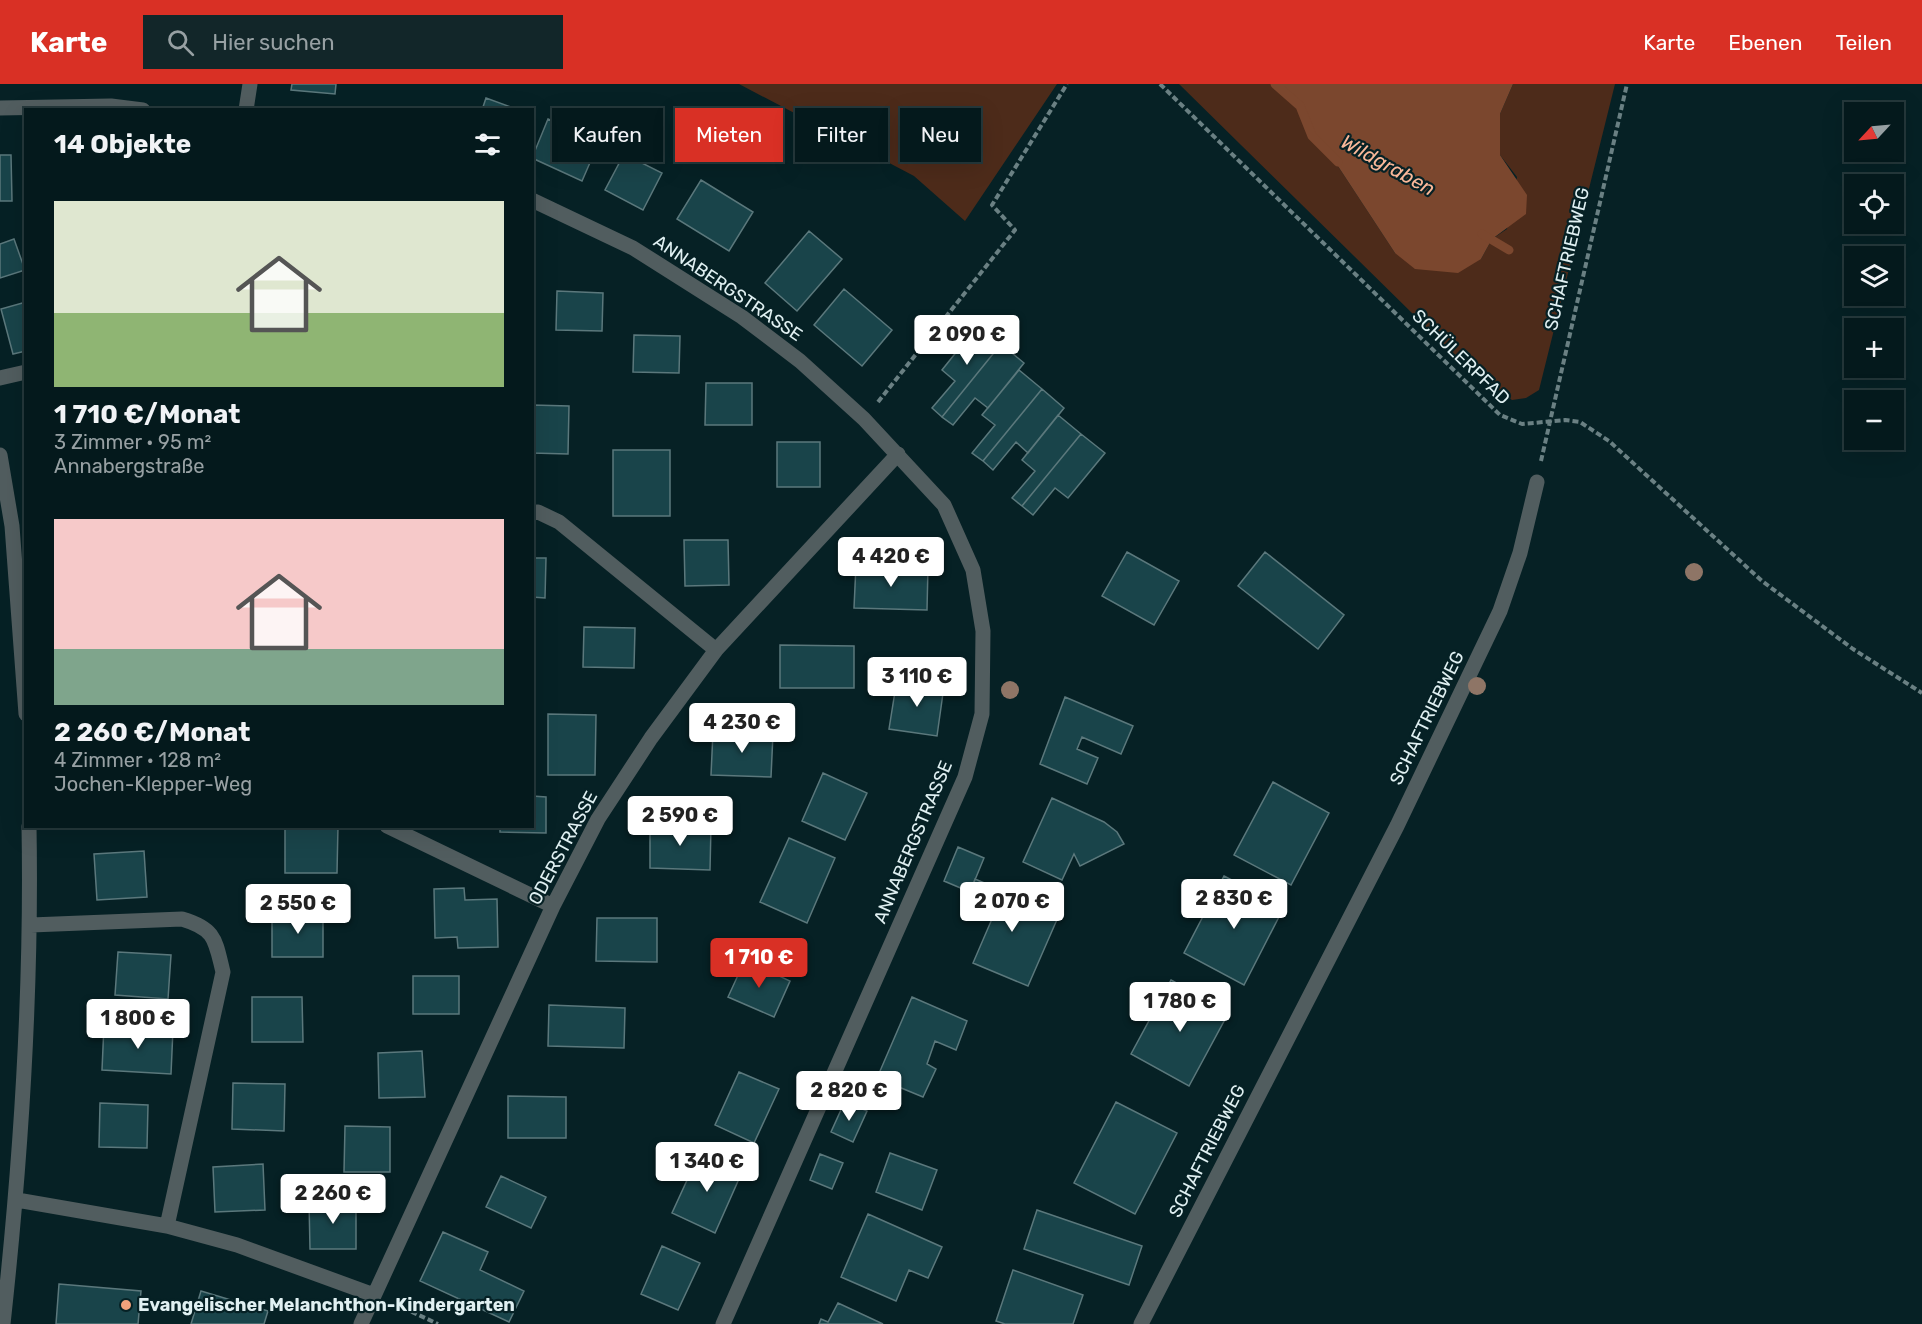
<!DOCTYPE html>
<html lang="de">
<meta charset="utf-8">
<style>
:root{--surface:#04191c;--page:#122629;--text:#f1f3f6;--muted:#97a0a3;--line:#25383b;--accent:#d93025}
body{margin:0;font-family:Rubik,sans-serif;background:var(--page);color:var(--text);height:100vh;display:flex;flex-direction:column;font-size:22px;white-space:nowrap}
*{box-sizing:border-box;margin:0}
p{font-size:20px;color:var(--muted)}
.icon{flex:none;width:33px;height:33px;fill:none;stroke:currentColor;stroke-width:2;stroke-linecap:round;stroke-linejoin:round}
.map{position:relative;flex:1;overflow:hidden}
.side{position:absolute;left:24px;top:24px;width:510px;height:720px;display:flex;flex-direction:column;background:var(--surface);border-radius:0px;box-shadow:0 6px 24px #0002,0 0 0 2px var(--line)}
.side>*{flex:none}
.banner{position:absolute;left:552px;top:24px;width:570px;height:54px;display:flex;gap:12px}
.needle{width:39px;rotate:244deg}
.buttons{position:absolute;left:1844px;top:18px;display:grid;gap:12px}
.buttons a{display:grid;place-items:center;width:60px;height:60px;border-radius:0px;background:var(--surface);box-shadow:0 6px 24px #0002,0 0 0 2px var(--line);font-size:30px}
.price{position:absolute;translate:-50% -51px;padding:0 14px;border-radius:6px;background:#fff;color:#222;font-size:20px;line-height:39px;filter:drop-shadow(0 2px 3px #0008)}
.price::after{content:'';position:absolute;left:50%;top:36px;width:18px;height:14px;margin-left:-9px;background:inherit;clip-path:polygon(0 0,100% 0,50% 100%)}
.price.on{background:var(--accent);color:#fff}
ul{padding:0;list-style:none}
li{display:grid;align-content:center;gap:12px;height:318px;padding:0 30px}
li span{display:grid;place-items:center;height:186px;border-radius:0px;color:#555}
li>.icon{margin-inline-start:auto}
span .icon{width:108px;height:108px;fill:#fffc;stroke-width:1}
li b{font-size:26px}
h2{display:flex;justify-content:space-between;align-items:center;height:72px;padding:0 30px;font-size:26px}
.tag{padding:0 21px;border-radius:0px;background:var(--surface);box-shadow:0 6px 24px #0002,0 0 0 2px var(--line);font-size:21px;line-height:54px}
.tag.on{background:var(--accent);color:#fff}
header{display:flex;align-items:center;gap:36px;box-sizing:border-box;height:84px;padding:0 30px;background:var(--accent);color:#fff}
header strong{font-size:28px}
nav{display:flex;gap:33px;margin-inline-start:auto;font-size:21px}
.search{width:420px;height:54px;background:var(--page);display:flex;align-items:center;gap:15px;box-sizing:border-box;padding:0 21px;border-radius:0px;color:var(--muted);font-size:22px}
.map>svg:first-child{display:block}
</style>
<header>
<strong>Karte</strong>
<div class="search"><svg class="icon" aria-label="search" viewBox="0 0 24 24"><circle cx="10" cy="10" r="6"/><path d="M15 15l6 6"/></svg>Hier suchen</div>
<nav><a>Karte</a><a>Ebenen</a><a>Teilen</a></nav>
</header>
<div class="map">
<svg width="1922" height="1240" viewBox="0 0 1922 1240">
<rect width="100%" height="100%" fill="#062125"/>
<path fill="#4d2b1a" d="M739,0H1057L965,137L914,92Z
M1179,0H1275L1300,22L1312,52L1334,76L1395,169L1481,175L1492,155L1507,145L1517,93L1500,71V30L1513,0H1615L1539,306L1526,314L1512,316L1472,288Z"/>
<path fill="#7b472e" d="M1275,0H1513L1500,30V71L1527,111L1526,130L1492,155L1481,175L1458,189L1415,185L1395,169L1334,76L1312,52L1300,22Z"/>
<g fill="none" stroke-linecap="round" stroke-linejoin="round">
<path stroke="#7b472e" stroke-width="9" d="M1275,0L1300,22L1312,52L1338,78
M1482,150L1509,166"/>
</g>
<path fill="#19444a" stroke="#5b787c" stroke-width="1.5" d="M292,0H336L335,10L291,6Z
M486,14L519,26H482Z
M548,35L599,58L582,97L532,74Z
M624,70L662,89L643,126L605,106Z
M0,71H11L12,117H0Z
M701,96L753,128L729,167L677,135Z
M809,147L842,175L797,227L765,199Z
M14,155L25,186L0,194V160Z
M844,205L892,246L862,282L814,241Z
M557,207L603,209L602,247L556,246Z
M26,218V267L13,270L1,225Z
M978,241L1001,260L942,333L932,324L955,297L942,286Z
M634,251L680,252L679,289L633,288Z
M1001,260L1024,279L988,324L975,314L953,341L942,333Z
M1019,286L1042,305L983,377L972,369L995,341L982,331Z
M706,299H752V341H705Z
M1042,305L1064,324L1028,369L1016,358L993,386L983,377Z
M532,321L569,322L568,370L532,369Z
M1058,331L1081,350L1022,422L1012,414L1035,387L1022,376Z
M1081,350L1105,369L1068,414L1055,404L1033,431L1022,422Z
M777,358H820V403H777Z
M613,366H670V432H613Z
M684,456H728L729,501L685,502Z
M1127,468L1179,497L1154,541L1102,512Z
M1265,468L1344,531L1318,565L1238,502Z
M532,474H546L545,514L532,513Z
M856,481L928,483L927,526L854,524Z
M584,543L635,544L634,584L583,583Z
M780,561L854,562V604H780Z
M897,595L944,602L937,652L889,645Z
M1065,613L1133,642L1121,670L1082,653L1077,665L1098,674L1087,700L1040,680Z
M548,630L596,631L595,691H548Z
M713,648L773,650L771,693L711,691Z
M823,689L867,709L845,756L802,737Z
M1273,698L1329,729L1291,801L1234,771Z
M532,712L546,713V749L500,748V742H532Z
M1052,714L1104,738L1117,748L1124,760L1080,782L1074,770L1062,796L1023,778Z
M650,741L711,742L710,786L650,784Z
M285,742H338L337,789H285Z
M789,754L835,774L807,839L760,818Z
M958,763L984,774L970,808L944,797Z
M144,767L147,813L97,816L94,770Z
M1224,792L1284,823L1244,901L1184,869Z
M975,795L1059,831L1028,902L973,879L995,828L967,816Z
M464,804L465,816L497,815L498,863L458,864L457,853L435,854L434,805Z
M272,829H323V873H272Z
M597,834H657V878L596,877Z
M118,868L171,871L168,915L115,911Z
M745,876L790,897L774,933L728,913Z
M413,892H459V930H413Z
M1171,896L1229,928L1189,1002L1131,970Z
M252,913H302L303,958H252Z
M912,913L967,937L956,966L935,957L927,980L936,985L923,1013L877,994Z
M549,921L625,924L624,964L548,962Z
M104,941L173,945L171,990L102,986Z
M422,967L425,1013L379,1014L378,969Z
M739,988L779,1005L754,1059L715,1041Z
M233,999L285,1000L284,1047L232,1045Z
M508,1012L566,1013V1054H508Z
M845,1017L867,1027L853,1058L831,1048Z
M1116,1018L1177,1049L1135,1130L1074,1099Z
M100,1019L148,1021L147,1064L99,1063Z
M345,1042L390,1043V1088H344Z
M700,1068L742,1088L715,1149L672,1129Z
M890,1069L937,1086L922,1126L876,1108Z
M820,1070L843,1079L832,1105L810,1096Z
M263,1080L265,1126L215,1128L213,1083Z
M501,1092L546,1113L531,1144L486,1123Z
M309,1117L356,1118V1165H310Z
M1037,1126L1142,1162L1129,1201L1024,1165Z
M868,1130L942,1163L928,1194L909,1186L896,1217L841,1193Z
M443,1148L488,1168L480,1186L524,1207L509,1238L420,1197Z
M662,1162L700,1179L678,1226L641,1210Z
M1013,1186L1083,1211L1073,1240H1005L996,1237Z
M59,1200L141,1207L138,1240H56Z
M201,1207L268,1227L264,1240H191Z
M838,1219L883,1240H819L821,1235L828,1238Z"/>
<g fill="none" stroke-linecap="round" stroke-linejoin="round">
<path stroke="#6a8083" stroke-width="4" stroke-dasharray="6 3" stroke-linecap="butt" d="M1160,0L1500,331L1522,340L1565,336L1580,338L1609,357L1762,497L1853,565L1922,609
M878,318L1015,146L992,121L1067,0
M1541,377L1627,0
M395,1220L438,1240"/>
<path stroke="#515d5f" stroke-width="15" d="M0,24L111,22L143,26
M246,26L250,0
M532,116L633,164L742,233L800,277L864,335L944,421L973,486L983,547L982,630L965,693L723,1240
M0,294L26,288
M0,371L12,442L26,630
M532,429L538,428L559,438L716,566
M387,742L553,822
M31,841L182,835C216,845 215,856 223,888L167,1142
M17,1116L167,1142L237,1161L374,1211
M3,1240C21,1075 32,909 29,742
M361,1240L553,822L598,735L651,654L716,566L898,370
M1141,1240L1397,742L1500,527L1520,469L1537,398"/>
</g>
<g fill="#8e7566">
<circle cx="1694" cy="488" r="9"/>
<circle cx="1477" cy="602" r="9"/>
<circle cx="1010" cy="606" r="9"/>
</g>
<circle fill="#f1a17b" stroke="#062125" stroke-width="2" cx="126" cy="1221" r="6"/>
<g text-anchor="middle" stroke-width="4.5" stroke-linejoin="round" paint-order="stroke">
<g font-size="18" fill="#e0f0f2" stroke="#062125">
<text transform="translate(1567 175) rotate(-77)" y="6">SCHAFTRIEBWEG</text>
<text transform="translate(728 204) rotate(34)" y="6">ANNABERGSTRASSE</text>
<text transform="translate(1461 273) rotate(44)" y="6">SCHÜLERPFAD</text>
<text transform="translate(1427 634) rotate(-64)" y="6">SCHAFTRIEBWEG</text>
<text transform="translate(913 758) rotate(-67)" y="6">ANNABERGSTRASSE</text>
<text transform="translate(563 764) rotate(-62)" y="6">ODERSTRASSE</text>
<text transform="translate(1207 1067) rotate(-63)" y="6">SCHAFTRIEBWEG</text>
</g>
<g font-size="18" font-weight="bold" fill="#e0f0f2" stroke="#062125" text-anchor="start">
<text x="138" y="1227">Evangelischer Melanchthon-Kindergarten</text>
</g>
<g font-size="20" font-style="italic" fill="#fab899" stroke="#062125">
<text transform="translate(1388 81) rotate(29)" y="7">Wildgraben</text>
</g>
</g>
</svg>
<div class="buttons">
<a><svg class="needle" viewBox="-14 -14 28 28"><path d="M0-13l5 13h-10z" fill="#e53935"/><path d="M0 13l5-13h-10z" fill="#97a0a3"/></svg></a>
<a><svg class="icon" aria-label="locate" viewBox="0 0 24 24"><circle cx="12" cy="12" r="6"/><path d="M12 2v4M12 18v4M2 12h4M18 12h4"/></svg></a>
<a><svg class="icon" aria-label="layers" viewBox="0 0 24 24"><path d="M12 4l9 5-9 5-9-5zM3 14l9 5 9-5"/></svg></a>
<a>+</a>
<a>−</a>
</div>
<b class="price" style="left:967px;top:282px">2 090 €</b>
<b class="price" style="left:891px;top:504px">4 420 €</b>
<b class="price" style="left:917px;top:624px">3 110 €</b>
<b class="price" style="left:742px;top:670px">4 230 €</b>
<b class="price" style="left:680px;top:763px">2 590 €</b>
<b class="price" style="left:1234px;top:846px">2 830 €</b>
<b class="price" style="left:1012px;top:849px">2 070 €</b>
<b class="price" style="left:298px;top:851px">2 550 €</b>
<b class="price on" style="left:759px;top:905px">1 710 €</b>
<b class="price" style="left:1180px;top:949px">1 780 €</b>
<b class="price" style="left:138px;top:966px">1 800 €</b>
<b class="price" style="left:849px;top:1038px">2 820 €</b>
<b class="price" style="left:707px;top:1109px">1 340 €</b>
<b class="price" style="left:333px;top:1141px">2 260 €</b>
<div class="banner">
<a class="tag">Kaufen</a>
<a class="tag on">Mieten</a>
<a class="tag">Filter</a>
<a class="tag">Neu</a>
</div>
<section class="side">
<h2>14 Objekte<svg class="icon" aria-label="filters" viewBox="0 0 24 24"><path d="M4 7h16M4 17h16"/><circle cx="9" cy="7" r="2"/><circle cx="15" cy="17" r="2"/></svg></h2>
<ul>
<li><span style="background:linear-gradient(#dfe7d0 60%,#8fb573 0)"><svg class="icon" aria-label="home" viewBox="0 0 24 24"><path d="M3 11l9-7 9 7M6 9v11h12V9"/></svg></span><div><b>1 710 €/Monat</b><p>3 Zimmer · 95 m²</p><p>Annabergstraße</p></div></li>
<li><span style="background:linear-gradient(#f6c9c9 70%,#7fa58c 0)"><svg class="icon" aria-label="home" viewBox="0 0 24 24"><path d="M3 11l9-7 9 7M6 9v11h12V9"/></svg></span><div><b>2 260 €/Monat</b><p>4 Zimmer · 128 m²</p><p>Jochen-Klepper-Weg</p></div></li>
</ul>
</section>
</div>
